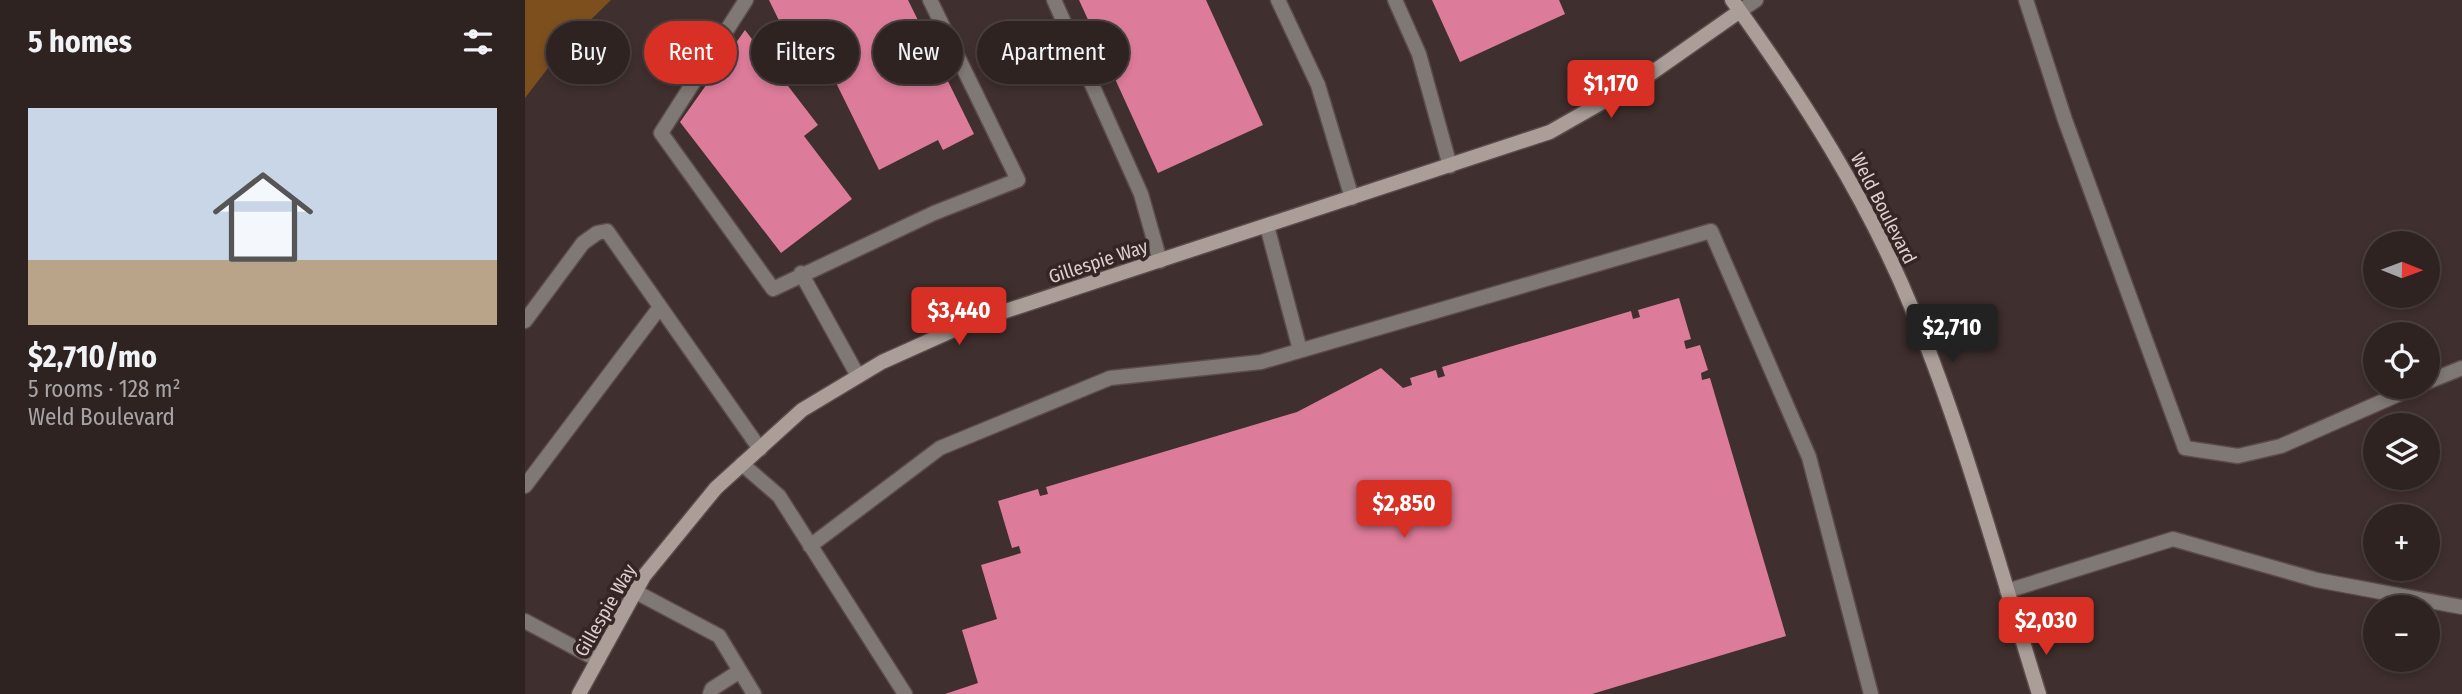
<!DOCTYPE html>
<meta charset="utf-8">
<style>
:root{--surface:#2f2322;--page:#372b2a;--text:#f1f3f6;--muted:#a7a4a5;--line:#4a4040;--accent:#d93025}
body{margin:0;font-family:"Fira Sans Condensed",sans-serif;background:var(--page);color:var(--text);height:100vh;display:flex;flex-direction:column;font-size:26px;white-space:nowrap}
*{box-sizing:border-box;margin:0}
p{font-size:23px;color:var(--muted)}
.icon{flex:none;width:38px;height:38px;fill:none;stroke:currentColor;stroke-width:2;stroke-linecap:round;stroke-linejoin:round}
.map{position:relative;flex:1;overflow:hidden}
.side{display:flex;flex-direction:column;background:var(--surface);width:525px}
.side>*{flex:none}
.top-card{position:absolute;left:21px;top:21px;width:665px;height:63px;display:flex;gap:14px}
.needle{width:46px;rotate:91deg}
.tools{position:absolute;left:1838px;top:231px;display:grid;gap:14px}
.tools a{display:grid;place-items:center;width:77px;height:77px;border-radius:50%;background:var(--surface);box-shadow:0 4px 10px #0003,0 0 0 2px var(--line);font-size:35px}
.price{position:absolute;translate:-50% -60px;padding:0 16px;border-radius:7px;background:var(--accent);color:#fff;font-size:23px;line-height:46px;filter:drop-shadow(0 2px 4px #0008)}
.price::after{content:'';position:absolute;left:50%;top:42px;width:21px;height:16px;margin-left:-10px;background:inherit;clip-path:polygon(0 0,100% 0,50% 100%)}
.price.active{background:#222;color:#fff}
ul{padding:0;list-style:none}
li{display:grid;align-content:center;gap:14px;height:371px;padding:0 28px}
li+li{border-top:2px solid var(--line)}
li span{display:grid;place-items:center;height:217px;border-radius:0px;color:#555}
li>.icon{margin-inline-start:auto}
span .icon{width:126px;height:126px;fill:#fffc;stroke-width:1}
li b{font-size:30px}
h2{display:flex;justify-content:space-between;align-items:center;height:84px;padding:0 28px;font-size:30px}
.tag{padding:0 24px;border-radius:32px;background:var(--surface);box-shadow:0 4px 10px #0003,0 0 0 2px var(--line);font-size:24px;line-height:63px}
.tag.active{background:var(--accent);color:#fff}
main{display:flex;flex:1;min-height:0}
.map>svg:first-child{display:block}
</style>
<main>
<section class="side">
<h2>5 homes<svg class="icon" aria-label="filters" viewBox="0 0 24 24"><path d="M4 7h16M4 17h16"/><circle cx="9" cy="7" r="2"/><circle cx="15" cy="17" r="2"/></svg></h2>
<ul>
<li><span style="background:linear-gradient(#c9d6e8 70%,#b9a48a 0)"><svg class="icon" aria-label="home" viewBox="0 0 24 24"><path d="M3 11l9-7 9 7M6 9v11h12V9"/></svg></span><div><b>$2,710/mo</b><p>5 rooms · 128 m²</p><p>Weld Boulevard</p></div></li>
</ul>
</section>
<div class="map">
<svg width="1937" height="694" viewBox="0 0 1937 694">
<rect width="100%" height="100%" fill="#3f2f2e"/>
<path fill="#7c4f1d" d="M0,0H86L43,42L0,98Z"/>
<path fill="#dd7c9a" d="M244,0H383L449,134L418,150L413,140L354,170L283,26L262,37Z
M554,0H681L738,125L633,173Z
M907,0H1034L1040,14L935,62Z
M220,30L293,125L279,136L327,199L256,253L155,122Z
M1154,298L1166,339L1159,341L1161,349L1175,345L1183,370L1176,373L1177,380L1185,378L1261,636L1067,694H420L453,683L437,630L472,619L456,565L496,553L494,546L487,548L473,501L513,489L515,496L523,494L521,487L772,412L856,368L878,388L887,385L885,378L911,370L913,378L920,376L917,367L1106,311L1108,319L1115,317L1113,310Z"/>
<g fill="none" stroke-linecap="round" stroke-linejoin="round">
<defs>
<path id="lane" d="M221,0L136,133L248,289L409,213L493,180L405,0
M529,0L616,194L635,261
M753,0L793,85L827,198
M870,0L894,54L925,166
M1501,0L1540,120L1660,448L1713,456L1756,446L1890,387
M1215,11L1231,0
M742,226L775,350
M276,273L333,376
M0,321L58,243L72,233L82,231L235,449
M1902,382L1937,368
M217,464L254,496L380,694
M0,486L135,307
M285,546L415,448L585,378L736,362L1186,231L1284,457L1346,694
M1482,591L1648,539L1792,580L1937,607
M111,592L194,636L229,694
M0,621L73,660
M185,694L187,689L215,671"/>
<path id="secondary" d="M1207,0C1277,97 1343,200 1388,311C1439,435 1474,566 1514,694
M54,694L119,576L191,488L277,410L357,362L444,323L1025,132L1118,79L1215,11"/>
</defs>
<use href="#lane" stroke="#5b4c4b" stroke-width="17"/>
<use href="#secondary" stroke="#5b4c4b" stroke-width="17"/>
<use href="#lane" stroke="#807875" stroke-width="14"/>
<use href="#secondary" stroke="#ab9e99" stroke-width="14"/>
</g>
<g text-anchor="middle" stroke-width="7" stroke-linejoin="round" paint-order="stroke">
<g font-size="19" fill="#dbd0cf" stroke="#352524">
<text transform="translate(1359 208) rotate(63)" y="7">Weld Boulevard</text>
<text transform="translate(573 261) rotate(-18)" y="7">Gillespie Way</text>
<text transform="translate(80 610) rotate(-60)" y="7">Gillespie Way</text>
</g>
</g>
</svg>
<div class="tools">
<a><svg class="needle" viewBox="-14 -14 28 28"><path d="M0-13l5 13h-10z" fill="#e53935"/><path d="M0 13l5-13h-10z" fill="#a7a4a5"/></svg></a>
<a><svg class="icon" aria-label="locate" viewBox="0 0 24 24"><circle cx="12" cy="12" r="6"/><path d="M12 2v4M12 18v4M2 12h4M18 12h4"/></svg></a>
<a><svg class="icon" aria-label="layers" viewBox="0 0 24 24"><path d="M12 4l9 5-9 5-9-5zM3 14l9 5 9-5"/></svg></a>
<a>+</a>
<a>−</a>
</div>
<b class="price" style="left:1086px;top:120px">$1,170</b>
<b class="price" style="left:434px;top:347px">$3,440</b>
<b class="price active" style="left:1427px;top:364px">$2,710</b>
<b class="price" style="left:879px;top:540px">$2,850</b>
<b class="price" style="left:1521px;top:657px">$2,030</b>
<div class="top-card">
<a class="tag">Buy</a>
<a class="tag active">Rent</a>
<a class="tag">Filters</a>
<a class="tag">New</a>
<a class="tag">Apartment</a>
</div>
</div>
</main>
